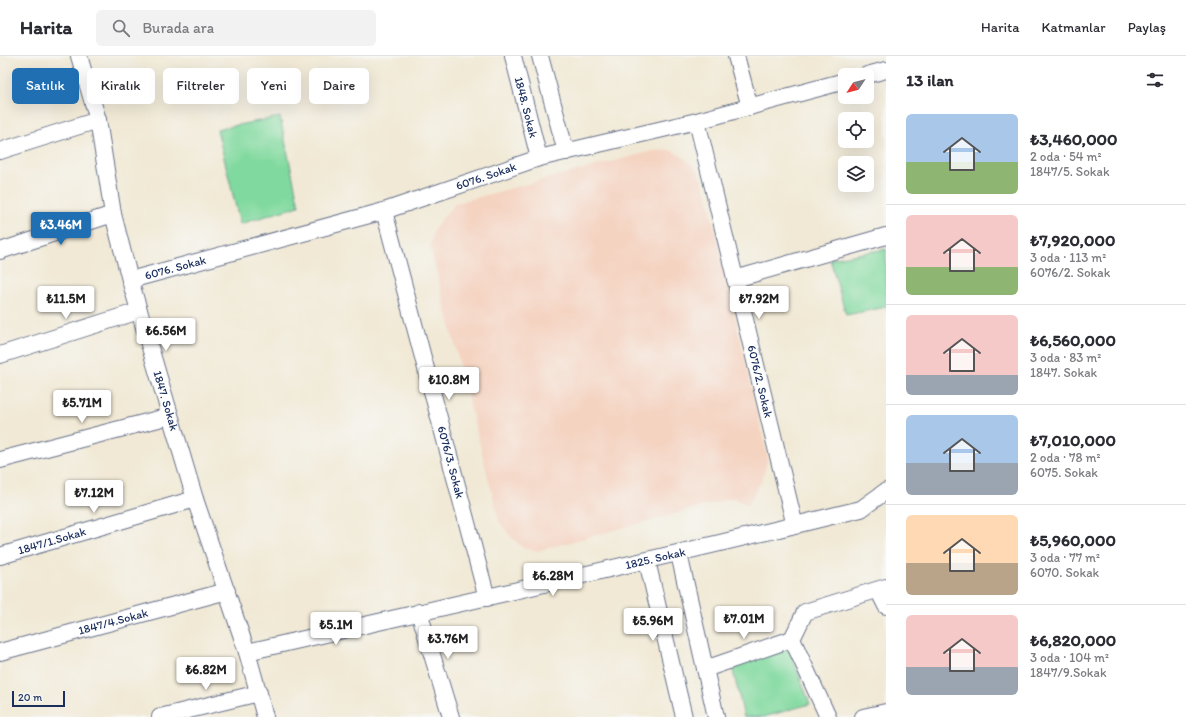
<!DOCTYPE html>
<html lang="tr">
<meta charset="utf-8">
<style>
:root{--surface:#fff;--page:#f2f2f3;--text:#2b2b33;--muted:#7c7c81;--line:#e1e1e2;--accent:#1f6fb2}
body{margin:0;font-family:Itim,sans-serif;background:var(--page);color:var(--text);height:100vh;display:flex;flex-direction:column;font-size:15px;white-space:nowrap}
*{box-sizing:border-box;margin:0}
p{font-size:13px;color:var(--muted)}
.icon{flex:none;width:22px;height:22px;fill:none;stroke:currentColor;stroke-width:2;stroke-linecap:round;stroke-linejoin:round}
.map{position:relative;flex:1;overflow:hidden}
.sheet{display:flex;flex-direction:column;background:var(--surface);width:300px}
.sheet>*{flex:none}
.guide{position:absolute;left:12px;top:12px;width:380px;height:36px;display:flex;gap:8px}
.needle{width:26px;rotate:234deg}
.fabs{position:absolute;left:838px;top:12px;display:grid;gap:8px}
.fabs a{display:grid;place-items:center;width:36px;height:36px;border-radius:6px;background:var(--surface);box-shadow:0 4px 16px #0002;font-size:20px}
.scale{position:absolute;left:12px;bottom:10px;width:53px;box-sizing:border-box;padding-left:4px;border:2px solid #1b2f5e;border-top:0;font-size:11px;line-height:14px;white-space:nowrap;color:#1b2f5e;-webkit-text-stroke:3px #f6f6f2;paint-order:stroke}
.price{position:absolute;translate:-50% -34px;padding:0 9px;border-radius:4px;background:#fff;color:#222;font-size:13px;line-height:26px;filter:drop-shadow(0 1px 2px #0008)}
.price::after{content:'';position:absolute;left:50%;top:24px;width:12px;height:9px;margin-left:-6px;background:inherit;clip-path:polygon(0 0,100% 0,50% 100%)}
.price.on{background:var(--accent);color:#fff}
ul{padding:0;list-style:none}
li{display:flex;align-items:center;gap:12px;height:100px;padding:0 20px}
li+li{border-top:1px solid var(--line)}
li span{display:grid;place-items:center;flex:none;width:112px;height:80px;border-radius:6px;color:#555}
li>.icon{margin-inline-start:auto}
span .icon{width:48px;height:48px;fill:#fffc;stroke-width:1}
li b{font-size:17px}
h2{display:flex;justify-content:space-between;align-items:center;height:48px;padding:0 20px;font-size:17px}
.chip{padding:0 14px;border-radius:6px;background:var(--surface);box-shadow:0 4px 16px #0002;font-size:14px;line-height:36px}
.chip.on{background:var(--accent);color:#fff}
header{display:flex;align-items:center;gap:24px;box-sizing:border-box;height:56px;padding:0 20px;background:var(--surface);border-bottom:1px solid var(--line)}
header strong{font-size:19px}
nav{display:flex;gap:22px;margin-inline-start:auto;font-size:14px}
.search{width:280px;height:36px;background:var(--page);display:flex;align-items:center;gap:10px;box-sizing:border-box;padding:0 14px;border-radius:6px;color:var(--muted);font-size:15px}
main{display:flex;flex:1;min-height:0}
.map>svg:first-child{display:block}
</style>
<header>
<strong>Harita</strong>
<div class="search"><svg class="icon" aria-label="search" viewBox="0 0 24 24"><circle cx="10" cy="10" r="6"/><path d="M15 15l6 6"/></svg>Burada ara</div>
<nav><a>Harita</a><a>Katmanlar</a><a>Paylaş</a></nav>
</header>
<main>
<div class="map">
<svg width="886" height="661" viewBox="0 0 886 661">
<rect width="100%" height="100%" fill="#f6f6f2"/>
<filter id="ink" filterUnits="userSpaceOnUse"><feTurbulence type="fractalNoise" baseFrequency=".025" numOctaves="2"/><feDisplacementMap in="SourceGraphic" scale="8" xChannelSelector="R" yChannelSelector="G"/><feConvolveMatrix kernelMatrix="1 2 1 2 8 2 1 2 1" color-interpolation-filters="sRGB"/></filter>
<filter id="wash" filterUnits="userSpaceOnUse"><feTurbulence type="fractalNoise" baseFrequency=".012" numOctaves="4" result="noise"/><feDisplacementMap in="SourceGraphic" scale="16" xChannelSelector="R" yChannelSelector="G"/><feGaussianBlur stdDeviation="0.9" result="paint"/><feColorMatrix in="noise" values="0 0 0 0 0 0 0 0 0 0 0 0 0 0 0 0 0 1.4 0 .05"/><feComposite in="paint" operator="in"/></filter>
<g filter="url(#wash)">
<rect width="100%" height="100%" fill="#f1e9d5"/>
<path fill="#f5d3c1" d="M670,94L685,102L698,116L706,135L768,403L762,424L748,449L733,442L537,495L523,492L510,480L499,465L430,190L434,174L443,161L456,147L652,95Z"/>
<path fill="#80d99e" stroke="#4e847e" d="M280,61L299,150L240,168L217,73Z
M886,193V251L846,259L830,203Z
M781,591L790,595L810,648L764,661H744L732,610Z"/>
</g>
<g filter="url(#ink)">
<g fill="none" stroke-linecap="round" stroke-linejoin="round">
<defs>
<g id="minor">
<path id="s1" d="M79,0L98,64L113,158L130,224L195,443L247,596L265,661"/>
<path id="s2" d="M513,0L539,102"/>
<path d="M540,0L566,96"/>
<path d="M736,0L750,51"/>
<path d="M867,19L886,14"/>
<path id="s3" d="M697,65L795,470"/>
<path d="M0,95L98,64"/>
<path id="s4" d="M384,155L487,542"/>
<path d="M0,195L113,158"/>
<path d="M735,223L886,180"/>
<path id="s5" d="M130,224L384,155L539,102L697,65L845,25"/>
<path d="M0,299L139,255"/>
<path d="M0,404L170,360"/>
<path d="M679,498L716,661"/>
<path id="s6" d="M0,500L195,443"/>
<path d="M647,505L684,661"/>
<path d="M878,534L886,550"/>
<path d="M419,556L451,661"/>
<path id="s7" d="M0,596L227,535"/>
<path id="s8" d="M247,596C442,551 638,508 832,460L861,453L886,435"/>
<path d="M705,613L792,583"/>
<path d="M160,661L259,637"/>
<path d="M828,661L792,583L805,556L886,531"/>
<path d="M863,661L886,656"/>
</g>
</defs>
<use href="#minor" stroke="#667088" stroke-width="18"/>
<use href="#minor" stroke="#fff" stroke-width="16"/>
</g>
</g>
<g text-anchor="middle" stroke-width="3" stroke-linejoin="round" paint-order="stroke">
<g font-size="12" fill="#1b2f5e" stroke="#f6f6f2">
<text dy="4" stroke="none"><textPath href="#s2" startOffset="53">1848. Sokak</textPath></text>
<text dy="4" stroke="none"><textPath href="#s5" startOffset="371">6076. Sokak</textPath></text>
<text dy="4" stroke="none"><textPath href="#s5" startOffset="47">6076. Sokak</textPath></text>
<text dy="4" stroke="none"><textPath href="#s3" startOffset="268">6076/2. Sokak</textPath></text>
<text dy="4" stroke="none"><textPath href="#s1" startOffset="356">1847. Sokak</textPath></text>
<text dy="4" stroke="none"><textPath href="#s4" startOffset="260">6076/3. Sokak</textPath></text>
<text dy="4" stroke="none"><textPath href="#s6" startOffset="54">1847/1.Sokak</textPath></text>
<text dy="4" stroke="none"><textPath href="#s8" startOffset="419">1825. Sokak</textPath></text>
<text dy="4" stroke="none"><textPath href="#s7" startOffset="117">1847/4.Sokak</textPath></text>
</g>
</g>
</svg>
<div class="fabs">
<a><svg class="needle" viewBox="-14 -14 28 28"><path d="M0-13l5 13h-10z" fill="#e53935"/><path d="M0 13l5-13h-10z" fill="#7c7c81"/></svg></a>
<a><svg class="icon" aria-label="locate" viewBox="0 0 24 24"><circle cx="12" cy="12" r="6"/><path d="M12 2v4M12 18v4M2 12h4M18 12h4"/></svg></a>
<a><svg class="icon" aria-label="layers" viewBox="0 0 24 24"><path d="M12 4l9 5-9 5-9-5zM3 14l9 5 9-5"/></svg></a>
</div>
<div class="scale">20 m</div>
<b class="price on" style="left:61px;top:190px">₺3.46M</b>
<b class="price" style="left:66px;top:264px">₺11.5M</b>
<b class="price" style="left:759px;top:264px">₺7.92M</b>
<b class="price" style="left:166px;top:296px">₺6.56M</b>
<b class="price" style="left:449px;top:345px">₺10.8M</b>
<b class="price" style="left:82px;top:368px">₺5.71M</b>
<b class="price" style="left:94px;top:458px">₺7.12M</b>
<b class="price" style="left:553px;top:541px">₺6.28M</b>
<b class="price" style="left:744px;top:584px">₺7.01M</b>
<b class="price" style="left:653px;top:586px">₺5.96M</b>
<b class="price" style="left:336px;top:590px">₺5.1M</b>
<b class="price" style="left:448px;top:604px">₺3.76M</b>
<b class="price" style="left:206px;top:635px">₺6.82M</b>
<div class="guide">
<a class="chip on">Satılık</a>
<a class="chip">Kiralık</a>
<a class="chip">Filtreler</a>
<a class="chip">Yeni</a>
<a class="chip">Daire</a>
</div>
</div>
<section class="sheet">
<h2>13 ilan<svg class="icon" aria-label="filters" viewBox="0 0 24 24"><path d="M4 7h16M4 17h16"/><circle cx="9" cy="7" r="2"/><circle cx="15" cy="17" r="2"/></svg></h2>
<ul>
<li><span style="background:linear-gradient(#a9c7e8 60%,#8fb573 0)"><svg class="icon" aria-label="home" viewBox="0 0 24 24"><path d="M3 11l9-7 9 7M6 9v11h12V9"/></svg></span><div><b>₺3,460,000</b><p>2 oda · 54 m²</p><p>1847/5. Sokak</p></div></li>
<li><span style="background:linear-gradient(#f6c9c9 65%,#8fb573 0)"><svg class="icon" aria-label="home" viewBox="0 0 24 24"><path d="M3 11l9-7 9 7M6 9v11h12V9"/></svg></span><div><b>₺7,920,000</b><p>3 oda · 113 m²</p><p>6076/2. Sokak</p></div></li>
<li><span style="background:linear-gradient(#f6c9c9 75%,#9aa5b1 0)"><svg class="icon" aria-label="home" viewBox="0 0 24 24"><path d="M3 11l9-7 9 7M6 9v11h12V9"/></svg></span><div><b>₺6,560,000</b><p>3 oda · 83 m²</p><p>1847. Sokak</p></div></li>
<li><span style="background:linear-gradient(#a9c7e8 60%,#9aa5b1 0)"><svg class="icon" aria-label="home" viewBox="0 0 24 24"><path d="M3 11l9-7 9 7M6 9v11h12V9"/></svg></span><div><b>₺7,010,000</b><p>2 oda · 78 m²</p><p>6075. Sokak</p></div></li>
<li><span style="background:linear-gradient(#ffd9b3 60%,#b9a48a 0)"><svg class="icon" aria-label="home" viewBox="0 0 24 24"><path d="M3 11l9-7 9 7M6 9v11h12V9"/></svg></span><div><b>₺5,960,000</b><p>3 oda · 77 m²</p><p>6070. Sokak</p></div></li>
<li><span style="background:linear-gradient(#f6c9c9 65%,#9aa5b1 0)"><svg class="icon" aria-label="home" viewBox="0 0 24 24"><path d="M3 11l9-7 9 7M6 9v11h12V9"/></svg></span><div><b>₺6,820,000</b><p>3 oda · 104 m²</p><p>1847/9.Sokak</p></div></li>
</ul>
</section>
</main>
